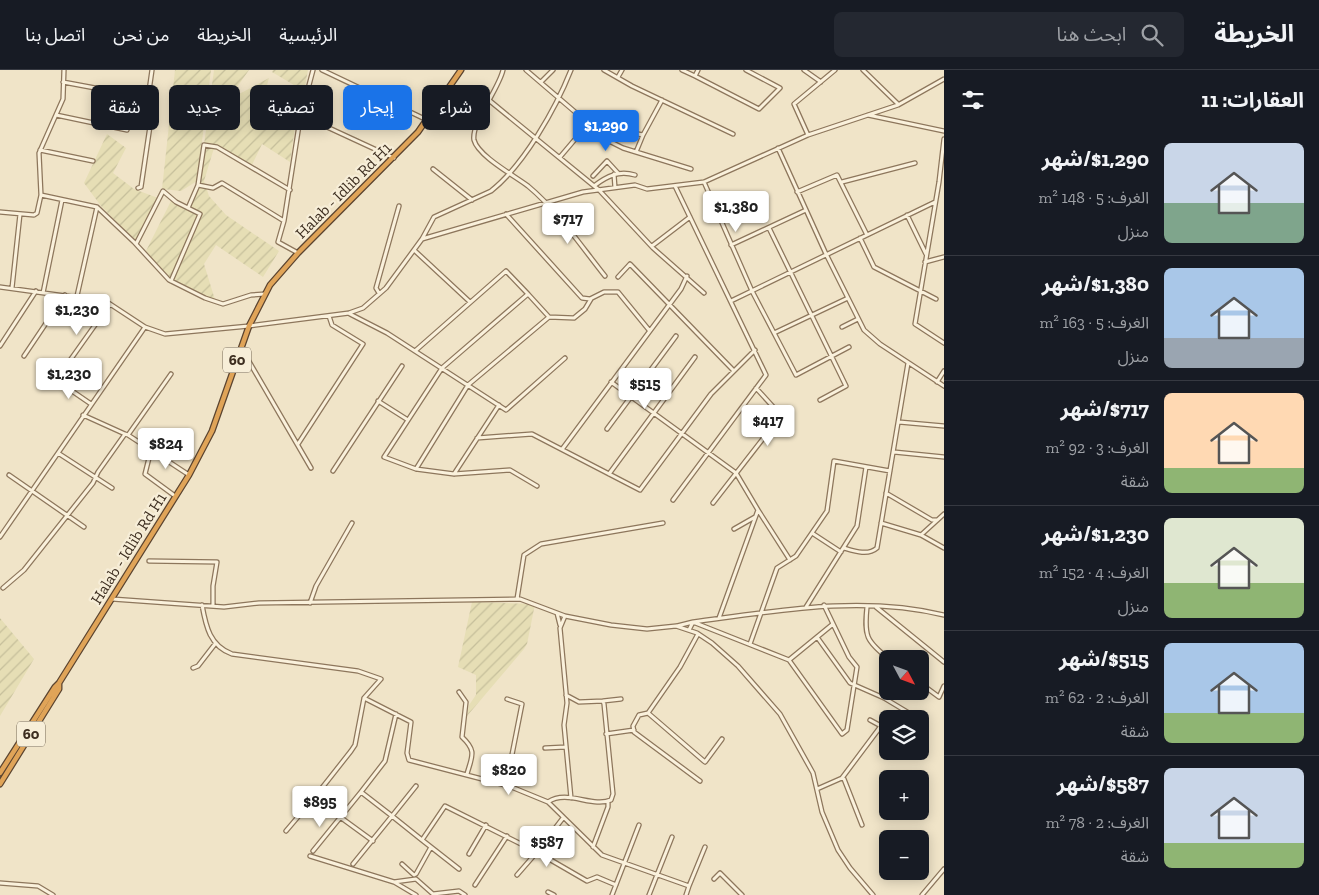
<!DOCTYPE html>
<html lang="ar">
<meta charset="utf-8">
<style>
:root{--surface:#171b24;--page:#242831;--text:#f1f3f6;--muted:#9ea1a6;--line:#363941;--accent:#1a73e8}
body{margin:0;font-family:"Zilla Slab","Noto Sans Arabic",serif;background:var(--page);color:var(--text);direction:rtl;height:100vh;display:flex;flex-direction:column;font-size:19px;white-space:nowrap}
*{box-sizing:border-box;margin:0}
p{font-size:16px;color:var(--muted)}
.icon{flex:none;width:28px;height:28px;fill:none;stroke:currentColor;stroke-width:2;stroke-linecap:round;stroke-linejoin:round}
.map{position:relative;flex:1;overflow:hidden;direction:ltr}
.panel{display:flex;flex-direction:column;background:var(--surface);width:375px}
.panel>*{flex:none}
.hud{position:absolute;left:15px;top:15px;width:475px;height:45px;direction:rtl;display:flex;gap:10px}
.needle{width:32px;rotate:131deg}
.buttons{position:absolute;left:879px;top:580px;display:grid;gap:10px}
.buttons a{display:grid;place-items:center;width:50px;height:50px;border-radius:8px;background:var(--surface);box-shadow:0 2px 12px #0003;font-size:25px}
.price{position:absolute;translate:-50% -42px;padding:0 11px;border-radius:5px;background:#fff;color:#222;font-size:16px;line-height:32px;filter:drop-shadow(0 1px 2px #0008)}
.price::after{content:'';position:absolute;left:50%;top:30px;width:15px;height:11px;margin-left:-8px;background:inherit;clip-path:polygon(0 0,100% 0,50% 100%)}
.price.active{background:var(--accent);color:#fff}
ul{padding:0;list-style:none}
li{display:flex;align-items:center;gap:15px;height:125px;padding:0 15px}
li+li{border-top:1px solid var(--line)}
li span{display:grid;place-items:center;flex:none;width:140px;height:100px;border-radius:8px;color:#555}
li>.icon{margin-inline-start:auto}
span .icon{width:60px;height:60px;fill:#fffc;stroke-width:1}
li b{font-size:21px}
h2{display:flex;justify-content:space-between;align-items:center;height:60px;padding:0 15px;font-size:21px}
.pill{padding:0 18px;border-radius:8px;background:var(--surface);box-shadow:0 2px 12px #0003;font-size:18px;line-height:45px}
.pill.active{background:var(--accent);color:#fff}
header{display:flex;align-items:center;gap:30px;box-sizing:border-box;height:70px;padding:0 25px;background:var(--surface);border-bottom:1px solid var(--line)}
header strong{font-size:24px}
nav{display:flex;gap:28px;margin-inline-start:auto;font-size:18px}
.search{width:350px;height:45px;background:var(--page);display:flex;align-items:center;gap:12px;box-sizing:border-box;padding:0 18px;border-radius:8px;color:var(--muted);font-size:19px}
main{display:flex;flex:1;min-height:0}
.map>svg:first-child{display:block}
</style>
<header>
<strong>الخريطة</strong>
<div class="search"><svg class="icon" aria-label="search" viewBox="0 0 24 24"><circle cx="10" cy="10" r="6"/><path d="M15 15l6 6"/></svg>ابحث هنا</div>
<nav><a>الرئيسية</a><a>الخريطة</a><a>من نحن</a><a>اتصل بنا</a></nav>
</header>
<main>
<section class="panel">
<h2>العقارات: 11<svg class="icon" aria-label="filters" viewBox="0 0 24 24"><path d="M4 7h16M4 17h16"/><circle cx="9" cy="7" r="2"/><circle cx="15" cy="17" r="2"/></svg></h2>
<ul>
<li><span style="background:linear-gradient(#c9d6e8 60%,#7fa58c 0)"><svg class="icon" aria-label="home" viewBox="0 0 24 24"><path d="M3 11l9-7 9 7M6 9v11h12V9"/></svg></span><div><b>$1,290/شهر</b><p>الغرف: 5 · 148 m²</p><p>منزل</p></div></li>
<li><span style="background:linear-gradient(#a9c7e8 70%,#9aa5b1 0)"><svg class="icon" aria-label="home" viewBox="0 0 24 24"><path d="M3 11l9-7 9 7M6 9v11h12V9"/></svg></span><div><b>$1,380/شهر</b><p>الغرف: 5 · 163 m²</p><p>منزل</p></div></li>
<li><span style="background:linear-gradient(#ffd9b3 75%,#8fb573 0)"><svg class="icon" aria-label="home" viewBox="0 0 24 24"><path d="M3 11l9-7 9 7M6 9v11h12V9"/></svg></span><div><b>$717/شهر</b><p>الغرف: 3 · 92 m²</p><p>شقة</p></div></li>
<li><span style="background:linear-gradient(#dfe7d0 65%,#8fb573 0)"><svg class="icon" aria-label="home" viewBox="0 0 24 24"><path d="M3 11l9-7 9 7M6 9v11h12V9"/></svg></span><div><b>$1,230/شهر</b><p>الغرف: 4 · 152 m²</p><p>منزل</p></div></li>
<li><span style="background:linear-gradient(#a9c7e8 70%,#8fb573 0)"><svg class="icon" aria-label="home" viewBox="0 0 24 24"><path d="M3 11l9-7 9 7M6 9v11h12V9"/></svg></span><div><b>$515/شهر</b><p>الغرف: 2 · 62 m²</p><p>شقة</p></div></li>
<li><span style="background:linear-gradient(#c9d6e8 75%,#8fb573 0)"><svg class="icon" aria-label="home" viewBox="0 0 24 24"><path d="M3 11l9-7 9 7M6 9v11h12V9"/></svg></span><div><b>$587/شهر</b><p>الغرف: 2 · 78 m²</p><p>شقة</p></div></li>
</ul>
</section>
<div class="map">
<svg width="944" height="825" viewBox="0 0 944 825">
<defs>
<pattern id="farmland-furrows" width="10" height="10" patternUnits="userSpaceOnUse" patternTransform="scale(1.25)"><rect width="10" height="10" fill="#e6deb5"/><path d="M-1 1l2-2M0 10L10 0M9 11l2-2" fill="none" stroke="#c6bf9b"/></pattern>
</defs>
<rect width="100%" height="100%" fill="#f0e4c8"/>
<path fill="url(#farmland-furrows)" d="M175,0H211L197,111L181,121L162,119Z
M214,0H249L228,30L269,8L262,33L295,57L290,92L262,74L251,97L214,78L204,111L209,126L226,145L279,181L263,207L216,175L204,194L216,233L171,210L145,183L171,131L188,140L199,112Z
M273,0H308L304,21L272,2Z
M107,64L126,78L113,103L134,119L158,128L135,171L101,136L84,113Z
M472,532L535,534L527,574L524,579L467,646L469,635L476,625V605L458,597Z
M0,548L34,589L0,646Z"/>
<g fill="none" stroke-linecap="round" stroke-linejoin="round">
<defs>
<path id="minor" d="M322,0L427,50
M503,0C499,19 471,53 474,70C478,86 515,106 528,116C558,141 581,176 605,206
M526,0L609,71L623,78L691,99
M604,0L632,16L733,64
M682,0L695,6
M698,0L695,6L759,39L780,18L746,0
M804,0L821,12
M863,0L898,34
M618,7L622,0
M63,12L154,29L141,117L138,118
M541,12L553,0
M148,28L152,0
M490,31L599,120L653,178L704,223
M56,45L127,60
M301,45L394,88
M868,45L944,61
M643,65L662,30
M808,65L794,34L835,0
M944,69L939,112L915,254L944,273
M778,78L826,184L864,260L880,274L944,316
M40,80L93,91
M560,87L588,54L643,65L636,82
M433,99L472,130
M614,104L615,118
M593,106L607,91L618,103
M704,112L752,221L796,305L849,277
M842,112L915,93
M594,116C607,106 619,100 635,105
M290,120L217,77L204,75L198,115L213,118L222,113L284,151L278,172L298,183
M797,122L837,105L867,165
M41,125L97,137L134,172L169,210L205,228L223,234L251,225L265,224
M188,138L198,115
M0,142L34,145L37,143L41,125L39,83L63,29L64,0
M506,144L582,228L590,229L604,222H618L649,260
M907,145L926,184
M284,151L300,49L313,0
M769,158L846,316L820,330
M860,168L874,197L936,229
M422,169L434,147L491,121C524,95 556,38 571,0
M136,174L163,121L176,132L200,144L171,211
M731,175L806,140
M652,176L690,147
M414,180L470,232
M925,192L944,187
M618,207L630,194L733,300
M0,217L102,231L110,234L145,257L165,264L249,256L349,243L363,238L386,218L422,169L583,122L635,115L647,119L704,112L808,65L898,35L944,9
M12,218L20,144
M43,223L62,130
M379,223L376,218L399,136
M528,224L549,247
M77,226L97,137
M731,231L935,132
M350,244L387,263L506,340L565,288
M842,257L858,249
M774,263L848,228
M0,276L36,221
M415,281L506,201L528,224L442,298L384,387L416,399L454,404L510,400L537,416
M240,283L247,288L311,398
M24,286L65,225
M44,302L56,310L110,234
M56,310L91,334
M611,312L736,403L758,440L719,548
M937,312L944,301
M378,331L408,350
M83,345L125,364
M899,352L944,356
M607,359L676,266
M128,365L151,380L145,404L175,426
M477,368L532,364L640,420L711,324L755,280
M298,374L363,274L332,255L329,246
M563,378L681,219L687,206
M151,380L189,405
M894,382L944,387
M58,383L112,418
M416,399L468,315L549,247L574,248L585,239L591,229
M333,401L402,296
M454,404L499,335
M609,404L695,287
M9,405L84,457
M886,423L932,450H937
M673,430L766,305L675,116
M713,433L769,361L777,341L756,318
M758,440L790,490
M881,453L921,465L944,478
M734,459L755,447
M812,463L841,482
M921,465L944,444
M0,467L145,257
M844,478C854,481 868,486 877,478L908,293
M149,491L217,492L213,516V536
M3,518L24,500L93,413L98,402L125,364L128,365L171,304
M112,529L224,537L259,533L520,529L565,546L611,555L647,559L676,556L697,563L712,573L738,596L780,644L813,703L822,742L838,780L850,798L873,825
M517,529L524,485L541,474L663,453
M310,533L316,516L352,453
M202,535C206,557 210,576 232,584L358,601L381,609L364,628L355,675L351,681L314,728
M806,537L857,456L866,397
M867,537C864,566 866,571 889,589
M876,537L944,592
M557,543L560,555
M565,546L560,558L567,633L564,655L571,728
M677,556L693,552L789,590L842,664L847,660L857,597L849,587L824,535
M689,560L693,552C776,541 861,525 944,545
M698,564L680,597L648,643L705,692L722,669
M817,567L850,613L884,628L909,643L906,649
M750,574L777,498L796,486L827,441L834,391L890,401
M789,590L833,554
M193,598L198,596L215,574
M920,613L939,627L944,616
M459,622L466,632L462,667C477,681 472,686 467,704
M364,628L411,652L407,683L409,690L509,716L548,732L602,785L689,816L686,825
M603,631L621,629
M648,643L639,645L633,656L634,662L700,711
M606,664L634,660
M545,678L566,677
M842,708L881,656L870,650
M506,715L522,634L507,629
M416,716L392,746L422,770L445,736L537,782L517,805
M817,719L842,708L844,709L862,755
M548,732C567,719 592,738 611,730L613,724L604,634L603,631L579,632L566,625
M563,748L537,782L587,811L597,807L616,815
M286,761L314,728L373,771
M422,770L459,799
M593,777L608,737V731
M313,781L361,722
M469,784L486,755
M310,786L394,812L416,809L433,824L459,821L465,825
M353,794L392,746L361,722L385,691L396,644
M402,794L414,805L416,804L431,777
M714,809L720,803L742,825
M394,812L416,825
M0,813L38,816L53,825
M475,815L507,766
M689,816L705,777
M548,822L554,825
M612,825L639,755
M649,825L672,767
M922,825L944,799"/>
<path id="highway" d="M0,703L55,617L59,613L189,405L212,361L249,256L270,215L298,183L418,62L461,0
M0,714L59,619V613"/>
</defs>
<use href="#minor" stroke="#8d765c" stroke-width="5.5"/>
<use href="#highway" stroke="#5b4430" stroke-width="7"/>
<use href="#minor" stroke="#faf1dc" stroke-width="3"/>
<use href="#highway" stroke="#e0a458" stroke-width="4.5"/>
</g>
<g text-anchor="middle" stroke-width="4.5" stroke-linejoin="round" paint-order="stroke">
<g fill="#f7eed8" stroke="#756857" stroke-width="1">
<rect x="223" y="277.5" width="28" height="25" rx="4"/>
<rect x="17" y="651.5" width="28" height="25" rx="4"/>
</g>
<g font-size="15" font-weight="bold" fill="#3d2e20">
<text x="237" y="295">60</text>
<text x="31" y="669">60</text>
</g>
<g font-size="16" fill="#3d2e20" stroke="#f7eed8">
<text transform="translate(343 120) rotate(-45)" y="6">Halab - Idlib Rd H1</text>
<text transform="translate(128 478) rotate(-58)" y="6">Halab - Idlib Rd H1</text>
</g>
</g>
</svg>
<div class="buttons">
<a><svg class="needle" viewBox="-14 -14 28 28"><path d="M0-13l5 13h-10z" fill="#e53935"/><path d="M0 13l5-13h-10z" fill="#9ea1a6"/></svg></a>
<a><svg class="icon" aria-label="layers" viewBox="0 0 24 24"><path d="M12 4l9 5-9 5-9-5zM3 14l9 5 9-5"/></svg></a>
<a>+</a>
<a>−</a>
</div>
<b class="price active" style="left:606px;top:82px">$1,290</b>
<b class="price" style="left:736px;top:163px">$1,380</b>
<b class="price" style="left:568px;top:175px">$717</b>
<b class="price" style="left:77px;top:266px">$1,230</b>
<b class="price" style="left:69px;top:330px">$1,230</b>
<b class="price" style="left:645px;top:340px">$515</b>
<b class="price" style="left:768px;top:377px">$417</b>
<b class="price" style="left:166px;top:400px">$824</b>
<b class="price" style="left:509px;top:726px">$820</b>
<b class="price" style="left:320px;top:758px">$895</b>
<b class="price" style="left:547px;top:798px">$587</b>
<div class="hud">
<a class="pill">شراء</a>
<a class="pill active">إيجار</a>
<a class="pill">تصفية</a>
<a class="pill">جديد</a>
<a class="pill">شقة</a>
</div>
</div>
</main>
